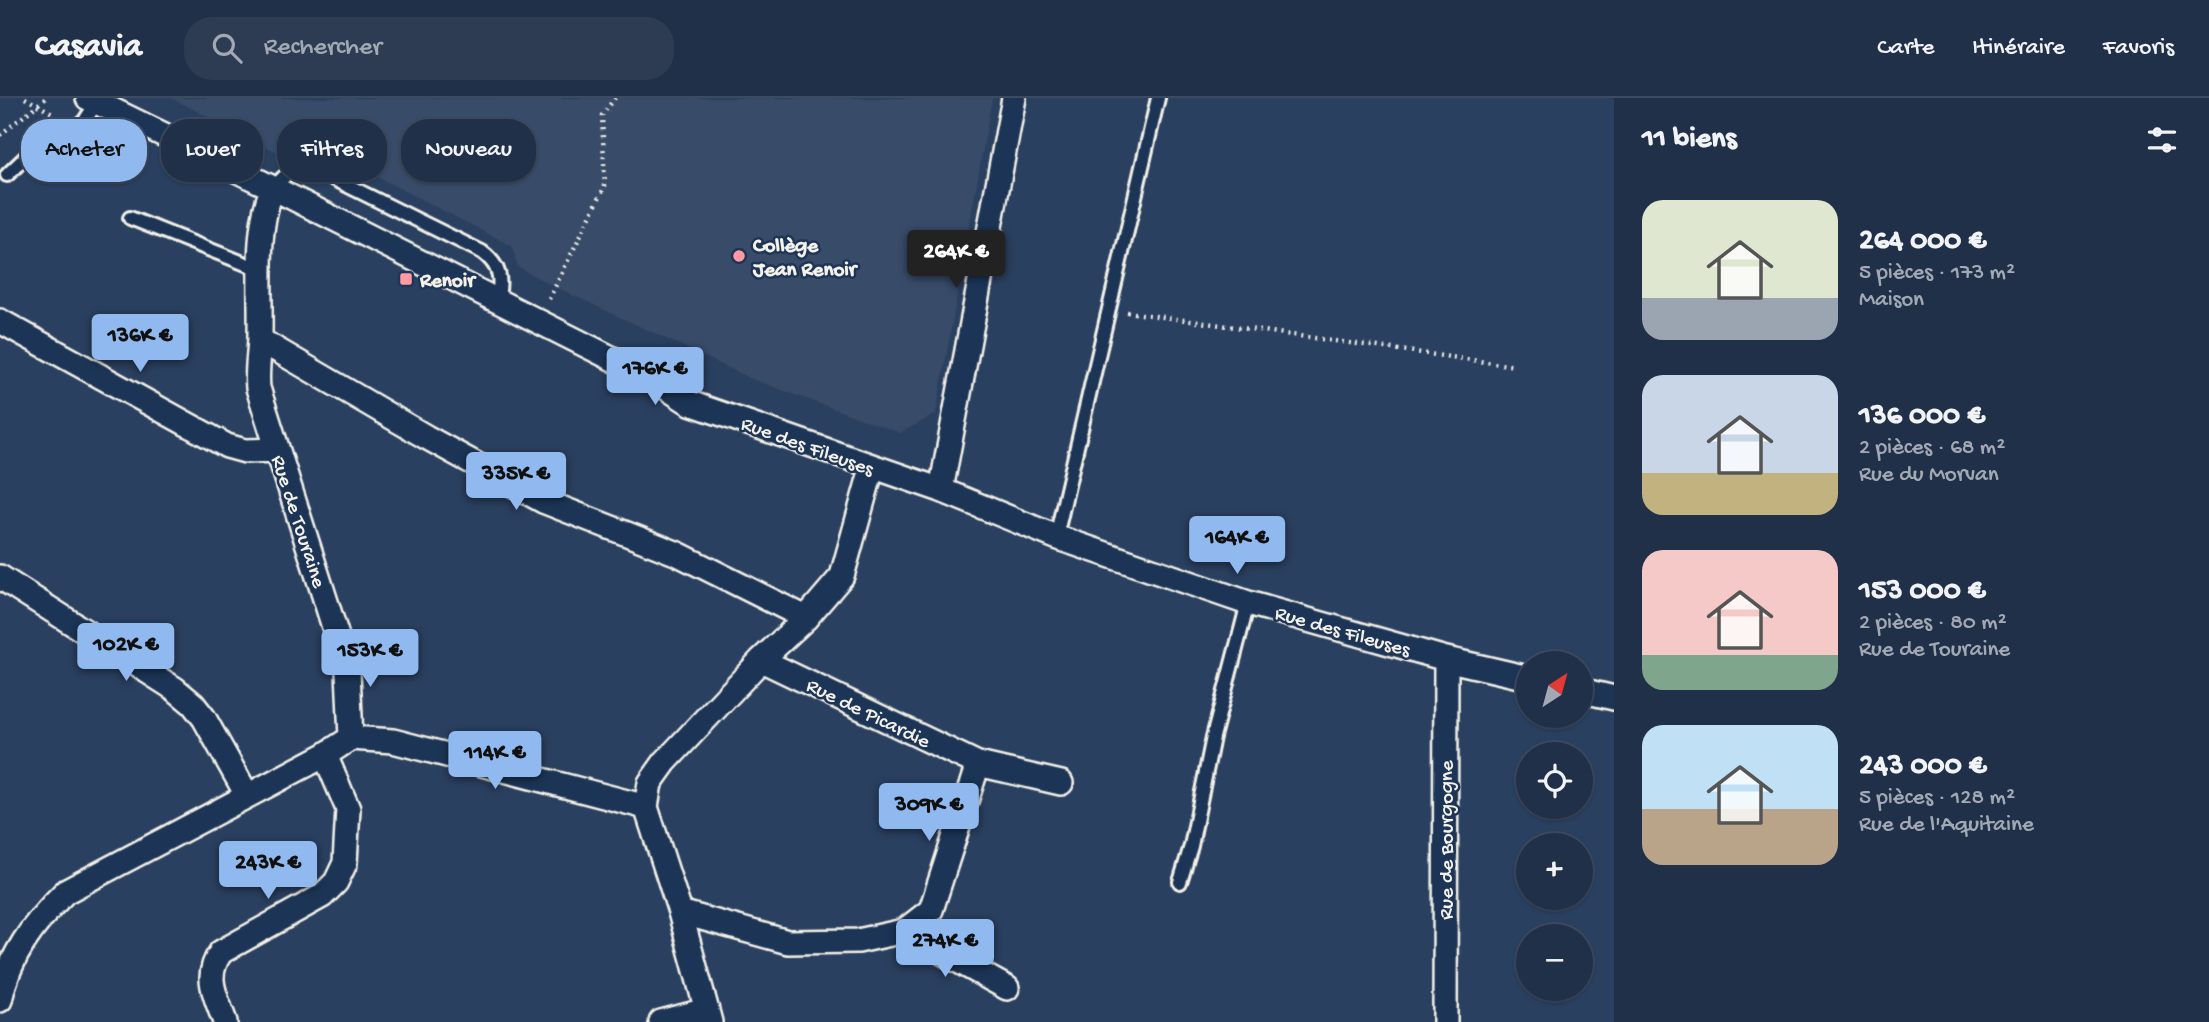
<!DOCTYPE html>
<html lang="fr">
<meta charset="utf-8">
<style>
:root{--surface:#203048;--page:#2d3c52;--text:#f1f3f6;--muted:#a2a9b4;--line:#3d4b60;--accent:#90b9f0}
body{margin:0;font-family:"Gochi Hand",sans-serif;background:var(--page);color:var(--text);height:100vh;display:flex;flex-direction:column;font-size:26px;white-space:nowrap}
*{box-sizing:border-box;margin:0}
p{font-size:23px;color:var(--muted)}
.icon{flex:none;width:38px;height:38px;fill:none;stroke:currentColor;stroke-width:2;stroke-linecap:round;stroke-linejoin:round}
.map{position:relative;flex:1;overflow:hidden}
.side{display:flex;flex-direction:column;background:var(--surface);width:595px}
.side>*{flex:none}
.top-card{position:absolute;left:21px;top:21px;width:665px;height:63px;display:flex;gap:14px}
.needle{width:46px;rotate:36deg}
.fabs{position:absolute;left:1516px;top:553px;display:grid;gap:14px}
.fabs a{display:grid;place-items:center;width:77px;height:77px;border-radius:50%;background:var(--surface);box-shadow:0 2px 5px #0004,0 0 0 2px var(--line);font-size:35px}
.price{position:absolute;translate:-50% -60px;padding:0 16px;border-radius:7px;background:var(--accent);color:#111;font-size:23px;line-height:46px;filter:drop-shadow(0 2px 4px #0008)}
.price::after{content:'';position:absolute;left:50%;top:42px;width:21px;height:16px;margin-left:-10px;background:inherit;clip-path:polygon(0 0,100% 0,50% 100%)}
.price.current{background:#222;color:#fff}
ul{padding:0;list-style:none}
li{display:flex;align-items:center;gap:21px;height:175px;padding:0 28px}
li span{display:grid;place-items:center;flex:none;width:196px;height:140px;border-radius:21px;color:#555}
li>.icon{margin-inline-start:auto}
span .icon{width:84px;height:84px;fill:#fffc;stroke-width:1}
li b{font-size:30px}
h2{display:flex;justify-content:space-between;align-items:center;height:84px;padding:0 28px;font-size:30px}
.pill{padding:0 24px;border-radius:28px;background:var(--surface);box-shadow:0 2px 5px #0004,0 0 0 2px var(--line);font-size:24px;line-height:63px}
.pill.current{background:var(--accent);color:#111}
header{display:flex;align-items:center;gap:42px;box-sizing:border-box;height:98px;padding:0 35px;background:var(--surface);border-bottom:2px solid var(--line)}
header strong{font-size:33px}
nav{display:flex;gap:38px;margin-inline-start:auto;font-size:24px}
.search{width:490px;height:63px;background:var(--page);display:flex;align-items:center;gap:18px;box-sizing:border-box;padding:0 24px;border-radius:28px;color:var(--muted);font-size:26px}
main{display:flex;flex:1;min-height:0}
.map>svg:first-child{display:block}
</style>
<header>
<strong>Casavia</strong>
<div class="search"><svg class="icon" aria-label="search" viewBox="0 0 24 24"><circle cx="10" cy="10" r="6"/><path d="M15 15l6 6"/></svg>Rechercher</div>
<nav><a>Carte</a><a>Itinéraire</a><a>Favoris</a></nav>
</header>
<main>
<div class="map">
<svg width="1614" height="924" viewBox="0 0 1614 924">
<rect width="100%" height="100%" fill="#2a4060"/>
<filter id="ink" filterUnits="userSpaceOnUse"><feTurbulence type="fractalNoise" baseFrequency=".0143" numOctaves="2"/><feDisplacementMap in="SourceGraphic" scale="14" xChannelSelector="R" yChannelSelector="G"/><feConvolveMatrix kernelMatrix="1 2 1 2 8 2 1 2 1" color-interpolation-filters="sRGB"/></filter>
<g filter="url(#ink)">
<path fill="#374c69" d="M171,0H992L936,316L900,335L752,281L547,185L518,169L512,148L315,47L281,56Z"/>
<g fill="none" stroke-linecap="round" stroke-linejoin="round">
<defs>
<path id="lane" d="M7,77L32,53L84,24L97,4
M273,90C287,76 293,66 314,71L482,154C501,168 502,182 497,203
M130,120L261,172
M1056,439L1158,0
M1180,784L1191,748L1213,639L1248,505"/>
<path id="street" d="M88,0L273,90L653,281L690,305L941,392L1056,439L1248,505L1446,561L1528,580
M0,223L227,348L245,353L277,352
M260,242L426,339L543,403L678,456L806,520
M941,392L1014,0
M0,479L175,591L193,606L204,620L247,697
M1580,592L1614,600
M351,640L393,643L646,709
M978,666L1061,685
M680,814L788,844L858,843L904,833L931,812L978,666L761,562
M904,833L1007,890
M0,902C9,858 34,825 65,794L325,657L351,640L348,573L258,290C256,271 260,254 260,236C261,192 255,128 273,90
M225,924C216,898 203,879 221,854L322,798L336,784L345,765L348,711L325,657
M661,924L707,912
M710,924L680,814L646,709L650,685L665,664L761,562L806,520L842,478L872,370
M1445,924L1446,561"/>
</defs>
<use href="#lane" stroke="#f4f1e8" stroke-width="18"/>
<use href="#street" stroke="#f4f1e8" stroke-width="28"/>
<path stroke="#f4f1e8" stroke-width="4.5" stroke-dasharray="2 5" stroke-linecap="butt" d="M25,0L54,16
M0,37L46,0
M549,201L605,88L602,17L615,0
M1127,214L1515,268"/>
<use href="#lane" stroke="#1d3557" stroke-width="12"/>
<use href="#street" stroke="#1d3557" stroke-width="23"/>
</g>
</g>
<g fill="#ff9aa2" stroke="#1d3557" stroke-width="2.5">
<circle cx="739" cy="158" r="7"/>
<rect x="399" y="174" width="14" height="14" rx="3.5"/>
</g>
<g text-anchor="middle" stroke-width="5" stroke-linejoin="round" paint-order="stroke">
<g font-size="21" font-weight="bold" fill="#f4f1e8" stroke="#1d3557" text-anchor="start">
<text x="753" y="153">Collège<tspan x="753" dy="24">Jean Renoir</tspan></text>
<text x="420" y="188">Renoir</text>
</g>
<g font-size="21" fill="#f4f1e8" stroke="#1d3557">
<text transform="translate(808 347) rotate(20)" y="7">Rue des Fileuses</text>
<text transform="translate(300 423) rotate(72)" y="7">Rue de Touraine</text>
<text transform="translate(1343 532) rotate(16)" y="7">Rue des Fileuses</text>
<text transform="translate(869 614) rotate(26)" y="7">Rue de Picardie</text>
<text transform="translate(1445 742) rotate(-90)" y="7">Rue de Bourgogne</text>
</g>
</g>
</svg>
<div class="fabs">
<a><svg class="needle" viewBox="-14 -14 28 28"><path d="M0-13l5 13h-10z" fill="#e53935"/><path d="M0 13l5-13h-10z" fill="#a2a9b4"/></svg></a>
<a><svg class="icon" aria-label="locate" viewBox="0 0 24 24"><circle cx="12" cy="12" r="6"/><path d="M12 2v4M12 18v4M2 12h4M18 12h4"/></svg></a>
<a>+</a>
<a>−</a>
</div>
<b class="price current" style="left:956px;top:192px">264K €</b>
<b class="price" style="left:140px;top:276px">136K €</b>
<b class="price" style="left:655px;top:309px">176K €</b>
<b class="price" style="left:516px;top:414px">335K €</b>
<b class="price" style="left:1237px;top:478px">164K €</b>
<b class="price" style="left:126px;top:585px">102K €</b>
<b class="price" style="left:370px;top:591px">153K €</b>
<b class="price" style="left:495px;top:693px">114K €</b>
<b class="price" style="left:929px;top:745px">309K €</b>
<b class="price" style="left:268px;top:803px">243K €</b>
<b class="price" style="left:945px;top:881px">274K €</b>
<div class="top-card">
<a class="pill current">Acheter</a>
<a class="pill">Louer</a>
<a class="pill">Filtres</a>
<a class="pill">Nouveau</a>
</div>
</div>
<section class="side">
<h2>11 biens<svg class="icon" aria-label="filters" viewBox="0 0 24 24"><path d="M4 7h16M4 17h16"/><circle cx="9" cy="7" r="2"/><circle cx="15" cy="17" r="2"/></svg></h2>
<ul>
<li><span style="background:linear-gradient(#dfe7d0 70%,#9aa5b1 0)"><svg class="icon" aria-label="home" viewBox="0 0 24 24"><path d="M3 11l9-7 9 7M6 9v11h12V9"/></svg></span><div><b>264 000 €</b><p>5 pièces · 173 m²</p><p>Maison</p></div></li>
<li><span style="background:linear-gradient(#c9d6e8 70%,#c2b280 0)"><svg class="icon" aria-label="home" viewBox="0 0 24 24"><path d="M3 11l9-7 9 7M6 9v11h12V9"/></svg></span><div><b>136 000 €</b><p>2 pièces · 68 m²</p><p>Rue du Morvan</p></div></li>
<li><span style="background:linear-gradient(#f6c9c9 75%,#7fa58c 0)"><svg class="icon" aria-label="home" viewBox="0 0 24 24"><path d="M3 11l9-7 9 7M6 9v11h12V9"/></svg></span><div><b>153 000 €</b><p>2 pièces · 80 m²</p><p>Rue de Touraine</p></div></li>
<li><span style="background:linear-gradient(#bfe0f5 60%,#b9a48a 0)"><svg class="icon" aria-label="home" viewBox="0 0 24 24"><path d="M3 11l9-7 9 7M6 9v11h12V9"/></svg></span><div><b>243 000 €</b><p>5 pièces · 128 m²</p><p>Rue de l'Aquitaine</p></div></li>
</ul>
</section>
</main>
